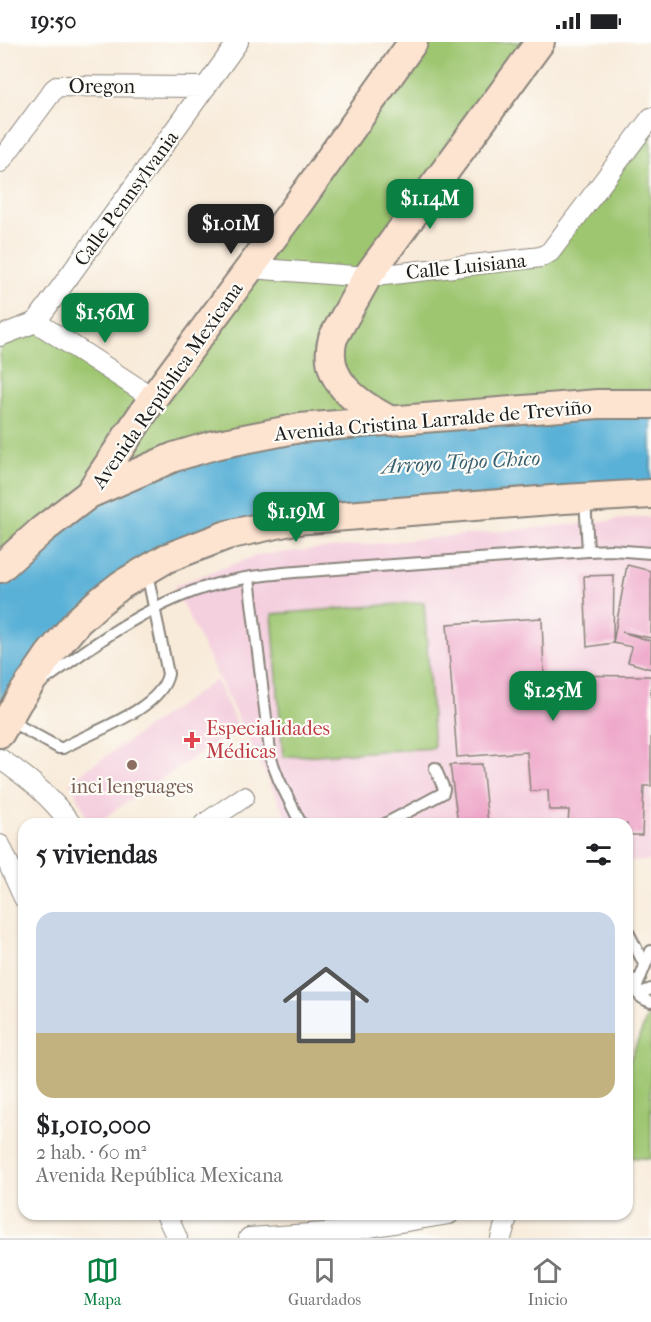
<!DOCTYPE html>
<html lang="es">
<meta charset="utf-8">
<style>
:root{--surface:#fff;--page:#f6f6f6;--text:#202124;--muted:#757577;--line:#e0e0e0;--accent:#0b8043}
body{margin:0;font-family:"IM FELL French Canon",serif;background:var(--page);color:var(--text);height:100vh;display:flex;flex-direction:column;font-size:22px;white-space:nowrap}
*{box-sizing:border-box;margin:0}
p{font-size:20px;color:var(--muted)}
.icon{flex:none;width:33px;height:33px;fill:none;stroke:currentColor;stroke-width:2;stroke-linecap:round;stroke-linejoin:round}
.map{position:relative;flex:1;overflow:hidden}
.panel{position:absolute;left:18px;top:776px;width:615px;height:402px;display:flex;flex-direction:column;background:var(--surface);border-radius:18px;box-shadow:0 2px 4px #0004}
.panel>*{flex:none}
.price{position:absolute;translate:-50% -51px;padding:0 14px;border-radius:12px;background:var(--accent);color:#fff;font-size:20px;line-height:39px;filter:drop-shadow(0 2px 3px #0008)}
.price::after{content:'';position:absolute;left:50%;top:36px;width:18px;height:14px;margin-left:-9px;background:inherit;clip-path:polygon(0 0,100% 0,50% 100%)}
.price.current{background:#222;color:#fff}
ul{padding:0;list-style:none}
li{display:grid;align-content:center;gap:12px;height:318px;padding:0 18px}
li span{display:grid;place-items:center;height:186px;border-radius:18px;color:#555}
li>.icon{margin-inline-start:auto}
span .icon{width:108px;height:108px;fill:#fffc;stroke-width:1}
li b{font-size:26px}
h2{display:flex;justify-content:space-between;align-items:center;height:72px;padding:0 18px;font-size:26px}
.status{display:flex;justify-content:space-between;align-items:center;height:42px;padding:0 30px;background:var(--surface);direction:ltr}
.status svg{height:16px;fill:currentColor}
.dock{display:flex;justify-content:space-around;align-items:center;height:84px;border-top:2px solid var(--line);background:var(--surface);font-size:16px;color:var(--muted)}
.dock a{display:grid;justify-items:center;gap:3px}
.dock .current{color:var(--accent)}
.map>svg:first-child{display:block}
</style>
<div class="status"><b>19:50</b><svg viewBox="0 0 49 12"><path d="M0 12V9h3v3zM5 12V6h3v6zM10 12V3h3v9zM15 12V0h3v12zM26 1h20v11H26zM47 4h2v5h-2z"/></svg></div>
<div class="map">
<svg width="651" height="1196" viewBox="0 0 651 1196">
<rect width="100%" height="100%" fill="#fdfcf7"/>
<filter id="ink" filterUnits="userSpaceOnUse"><feTurbulence type="fractalNoise" baseFrequency=".0167" numOctaves="2"/><feDisplacementMap in="SourceGraphic" scale="12" xChannelSelector="R" yChannelSelector="G"/><feConvolveMatrix kernelMatrix="1 2 1 2 8 2 1 2 1" color-interpolation-filters="sRGB"/></filter>
<filter id="wash" filterUnits="userSpaceOnUse"><feTurbulence type="fractalNoise" baseFrequency=".008" numOctaves="4" result="noise"/><feDisplacementMap in="SourceGraphic" scale="24" xChannelSelector="R" yChannelSelector="G"/><feGaussianBlur stdDeviation="1.35" result="paint"/><feColorMatrix in="noise" values="0 0 0 0 0 0 0 0 0 0 0 0 0 0 0 0 0 1.4 0 .05"/><feComposite in="paint" operator="in"/></filter>
<g filter="url(#wash)">
<rect width="100%" height="100%" fill="#f8ebda"/>
<path fill="#f4cfde" d="M646,475L651,477V819L627,820V782H455L453,775L439,782L289,781L174,544L258,513Z
M216,638L238,685L96,781H90L70,739Z"/>
<path fill="#9ec671" stroke="#5d7146" stroke-width="1.5" d="M407,0H540L368,234L537,217L651,76V362L0,526V294L36,280L153,355Z
M424,560L434,706L283,715L272,572Z
M649,970H651V1117L627,1115V1026Z"/>
<path fill="#5ab1d7" stroke="#3b667a" stroke-width="1.5" d="M651,362V452L295,478L121,543L0,690V526L42,488L214,403Z"/>
<g id="blocks">
<path fill="#ed9ec5" d="M627,523L651,529V596L622,590L651,599V627L628,620L632,605L613,601Z
M614,533L613,601L587,605L584,534Z
M542,576L544,633L651,634V744H644L642,793H627V782H568L569,768H549L548,748L530,749L527,710L457,715L447,582Z
M482,722L488,782H458L450,723Z"/>
</g>
</g>
<g filter="url(#ink)">
<use href="#blocks" fill-opacity="0" stroke="#8a847b" stroke-width="1.5"/>
<g fill="none" stroke-linecap="round" stroke-linejoin="round">
<defs>
<path id="lane" d="M585,456L588,509
M249,536L271,717L279,738L301,782
M42,640C91,604 144,565 203,546C254,530 312,529 365,525C440,520 514,515 588,509L611,508L651,511
M10,679L59,706H63C92,689 161,668 168,632L147,531
M385,782L443,751L444,747L435,726
M627,888L645,924
M651,909L636,946C637,954 644,958 651,960
M627,937L639,938
M638,952L651,947"/>
<path id="street" d="M0,120L54,47L58,44L206,45
M250,226L367,235L541,215L550,210L651,76
M36,280L153,356
M0,294L36,280L238,0
M0,717C28,735 51,755 71,782
M204,782L244,755
M0,803L24,856
M166,1172L177,1196
M249,1196L340,1190L449,1172
M501,1196L508,1172"/>
<path id="secondary" d="M391,379C358,362 321,338 333,296L367,235L540,0
M89,452L153,356L297,163L413,0
M0,526L42,488L89,452L174,415L214,403L300,386L598,362H651
M0,691L18,659L50,612L78,579L98,561L121,543L167,516L227,493L295,478L564,457L651,452"/>
</defs>
<use href="#lane" stroke="#8a847b" stroke-width="14"/>
<use href="#street" stroke="#8a847b" stroke-width="22"/>
<use href="#secondary" stroke="#8a847b" stroke-width="32"/>
<use href="#lane" stroke="#fff" stroke-width="10"/>
<use href="#street" stroke="#fff" stroke-width="20"/>
<use href="#secondary" stroke="#fde4d1" stroke-width="28"/>
</g>
</g>
<path fill="#e0444e" stroke="#fdfcf7" stroke-width="2" d="M189 689h6v6h6v6h-6v6h-6v-6h-6v-6h6z"/>
<circle fill="#8d6e63" stroke="#fdfcf7" stroke-width="2" cx="132" cy="723" r="6"/>
<g text-anchor="middle" stroke-width="4.5" stroke-linejoin="round" paint-order="stroke">
<g font-size="20" fill="#1c1c1c" stroke="#fdfcf7">
<text x="102" y="51">Oregon</text>
<text transform="translate(126 156) rotate(-54)" y="7">Calle Pennsylvania</text>
<text transform="translate(466 224) rotate(-6)" y="7">Calle Luisiana</text>
<text transform="translate(167 343) rotate(-55)" y="7">Avenida República Mexicana</text>
<text transform="translate(433 378) rotate(-5)" y="7">Avenida Cristina Larralde de Treviño</text>
</g>
<g font-size="20" fill="#be3a42" stroke="#fdfcf7" text-anchor="start">
<text x="206" y="693">Especialidades<tspan x="206" dy="23">Médicas</tspan></text>
</g>
<g font-size="20" fill="#785e54" stroke="#fdfcf7">
<text x="132" y="751">inci lenguages</text>
</g>
<g font-size="21" font-style="italic" fill="#385f70" stroke="#fdfcf7">
<text transform="translate(461 420) rotate(-3)" y="7">Arroyo Topo Chico</text>
</g>
</g>
</svg>
<b class="price" style="left:430px;top:188px">$1.14M</b>
<b class="price current" style="left:231px;top:213px">$1.01M</b>
<b class="price" style="left:105px;top:302px">$1.56M</b>
<b class="price" style="left:296px;top:501px">$1.19M</b>
<b class="price" style="left:553px;top:680px">$1.25M</b>
<section class="panel">
<h2>5 viviendas<svg class="icon" aria-label="filters" viewBox="0 0 24 24"><path d="M4 7h16M4 17h16"/><circle cx="9" cy="7" r="2"/><circle cx="15" cy="17" r="2"/></svg></h2>
<ul>
<li><span style="background:linear-gradient(#c9d6e8 65%,#c2b280 0)"><svg class="icon" aria-label="home" viewBox="0 0 24 24"><path d="M3 11l9-7 9 7M6 9v11h12V9"/></svg></span><div><b>$1,010,000</b><p>2 hab. · 60 m²</p><p>Avenida República Mexicana</p></div></li>
</ul>
</section>
</div>
<nav class="dock">
<a class="current"><svg class="icon" aria-label="map" viewBox="0 0 24 24"><path d="M3 6l6-2 6 2 6-2v14l-6 2-6-2-6 2zM9 4v14M15 6v14"/></svg>Mapa</a>
<a><svg class="icon" aria-label="saved" viewBox="0 0 24 24"><path d="M7 4h10v16l-5-4-5 4z"/></svg>Guardados</a>
<a><svg class="icon" aria-label="home" viewBox="0 0 24 24"><path d="M3 11l9-7 9 7M6 9v11h12V9"/></svg>Inicio</a>
</nav>
